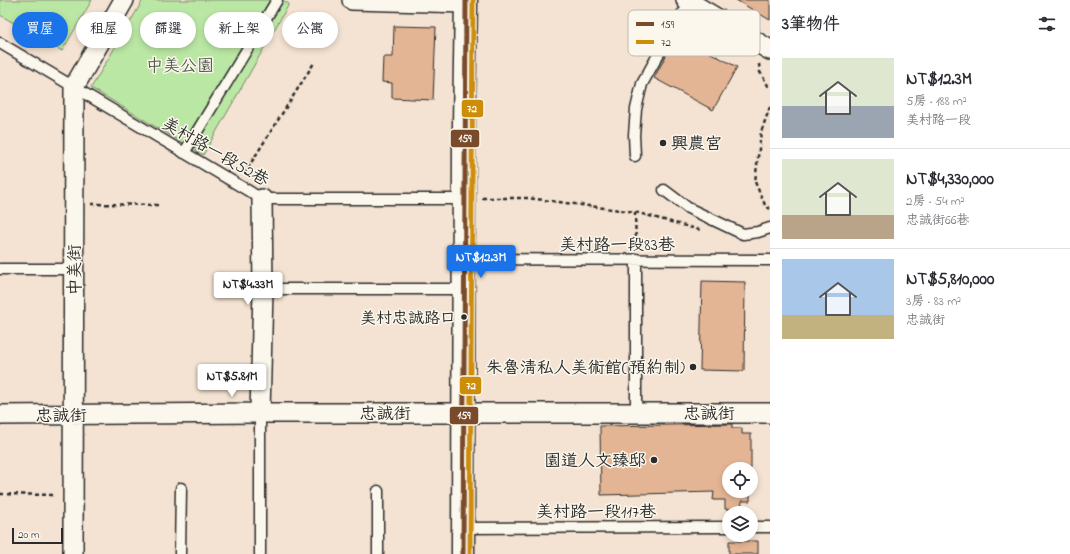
<!DOCTYPE html>
<html lang="zh-TW">
<meta charset="utf-8">
<style>
:root{--surface:#fff;--page:#f7f7f7;--text:#2b2b33;--muted:#7c7c81;--line:#e1e1e2;--accent:#1a73e8}
body{margin:0;font-family:"Indie Flower","LXGW WenKai TC",sans-serif;background:var(--page);color:var(--text);height:100vh;display:flex;flex-direction:column;font-size:15px;white-space:nowrap}
*{box-sizing:border-box;margin:0}
p{font-size:13px;color:var(--muted)}
.icon{flex:none;width:22px;height:22px;fill:none;stroke:currentColor;stroke-width:2;stroke-linecap:round;stroke-linejoin:round}
.map{position:relative;flex:1;overflow:hidden}
.sheet{display:flex;flex-direction:column;background:var(--surface);width:300px}
.sheet>*{flex:none}
.top-card{position:absolute;left:12px;top:12px;width:380px;height:36px;display:flex;gap:8px}
.fabs{position:absolute;left:722px;top:462px;display:grid;gap:8px}
.fabs a{display:grid;place-items:center;width:36px;height:36px;border-radius:50%;background:var(--surface);box-shadow:0 2px 6px #0003;font-size:20px}
.scale{position:absolute;left:12px;bottom:10px;width:51px;box-sizing:border-box;padding-left:4px;border:2px solid #2b2b2b;border-top:0;font-size:11px;line-height:14px;white-space:nowrap;color:#2b2b2b;-webkit-text-stroke:3px #fbf7ec;paint-order:stroke}
.price{position:absolute;translate:-50% -34px;padding:0 9px;border-radius:4px;background:#fff;color:#222;font-size:13px;line-height:26px;filter:drop-shadow(0 1px 2px #0008)}
.price::after{content:'';position:absolute;left:50%;top:24px;width:12px;height:9px;margin-left:-6px;background:inherit;clip-path:polygon(0 0,100% 0,50% 100%)}
.price.active{background:var(--accent);color:#fff}
ul{padding:0;list-style:none}
li{display:flex;align-items:center;gap:12px;height:100px;padding:0 12px}
li+li{border-top:1px solid var(--line)}
li span{display:grid;place-items:center;flex:none;width:112px;height:80px;border-radius:0px;color:#555}
li>.icon{margin-inline-start:auto}
span .icon{width:48px;height:48px;fill:#fffc;stroke-width:1}
li b{font-size:17px}
h2{display:flex;justify-content:space-between;align-items:center;height:48px;padding:0 12px;font-size:17px}
.chip{padding:0 14px;border-radius:18px;background:var(--surface);box-shadow:0 2px 6px #0003;font-size:14px;line-height:36px}
.chip.active{background:var(--accent);color:#fff}
main{display:flex;flex:1;min-height:0}
.map>svg:first-child{display:block}
</style>
<main>
<div class="map">
<svg width="770" height="554" viewBox="0 0 770 554">
<rect width="100%" height="100%" fill="#f4e3d2"/>
<filter id="ink" filterUnits="userSpaceOnUse"><feTurbulence type="fractalNoise" baseFrequency=".025" numOctaves="2"/><feDisplacementMap in="SourceGraphic" scale="8" xChannelSelector="R" yChannelSelector="G"/><feConvolveMatrix kernelMatrix="1 2 1 2 8 2 1 2 1" color-interpolation-filters="sRGB"/></filter>
<g filter="url(#ink)">
<path fill="#bbe7a4" stroke="#738968" d="M0,0H92L62,51L0,15Z
M143,0H282L289,4L203,155L91,88Z"/>
<path fill="#e4b594" stroke="#2b2b2b" d="M736,0H770V20Z
M394,26L436,27L433,100L392,98V83L382,82L383,57H393Z
M677,35L737,67L713,110L654,78Z
M702,281L745,282L744,371L700,370Z
M732,424V428H742V434H751V469H729V491H750V501H742L741,510L725,509V500H713L714,492L601,495L600,426Z
M729,541H758V554H729Z"/>
<g fill="none" stroke-linecap="round" stroke-linejoin="round">
<defs>
<path id="service" d="M0,43L262,199H464
M184,153L277,0
M635,156L634,135L636,109L642,84L679,17L692,4
M664,190L688,208L743,234L758,232L770,228
M464,259L770,260
M636,259V413
M0,269H74
M263,289H464
M378,491V554
M751,527H770
M463,528L729,527
M180,554L181,488
M260,554V413"/>
<path id="minor" d="M352,0L466,3
M686,0L770,50
M260,413L263,289L262,199
M0,415L260,413H770
M73,554L74,87L124,0"/>
<path id="tertiary" d="M463,554L464,124L466,0"/>
</defs>
<use href="#service" stroke="#2b2b2b" stroke-width="13"/>
<use href="#minor" stroke="#2b2b2b" stroke-width="22"/>
<use href="#tertiary" stroke="#2b2b2b" stroke-width="25"/>
<path stroke="#2b2b2b" stroke-width="2.5" stroke-dasharray="4 3" stroke-linecap="butt" d="M759,64L760,72L770,89
M770,107L761,132L755,182L765,205L770,209
M244,174L314,63
M482,198H528L635,212L700,230
M91,204L159,205
M635,212L636,247
M0,494L55,495"/>
<use href="#service" stroke="#fbf7ec" stroke-width="10"/>
<use href="#minor" stroke="#fbf7ec" stroke-width="19"/>
<use href="#tertiary" stroke="#fbf7ec" stroke-width="22"/>
<defs>
<path id="bus-1" d="M463,554L466,0"/>
<path id="bus-2" d="M470,554L473,0"/>
</defs>
<use href="#bus-1" stroke="#fbf7ec" stroke-width="8"/>
<use href="#bus-2" stroke="#fbf7ec" stroke-width="8"/>
<use href="#bus-1" stroke="#7a4b2a" stroke-width="5"/>
<use href="#bus-2" stroke="#ce8d09" stroke-width="5"/>
</g>
</g>
<g fill="#2b2b2b" stroke="#fbf7ec" stroke-width="1.5">
<circle cx="663" cy="143" r="4"/>
<circle cx="464" cy="317" r="3.5"/>
<circle cx="693" cy="367" r="4"/>
<circle cx="654" cy="460" r="4"/>
</g>
<g text-anchor="middle" stroke-width="3" stroke-linejoin="round" paint-order="stroke">
<g font-size="16" fill="#2b2b2b" stroke="#fbf7ec" text-anchor="end">
<text x="456" y="323">美村忠誠路口</text>
</g>
<g font-size="17" fill="#4f5a49" stroke="#fbf7ec">
<text x="180" y="71">中美公園</text>
</g>
<g font-size="17" fill="#2b2b2b" stroke="#fbf7ec" text-anchor="end">
<text x="671" y="149" text-anchor="start">興農宮</text>
<text x="685" y="373">朱魯清私人美術館(預約制)</text>
<text x="646" y="466">園道人文臻邸</text>
</g>
<g font-size="17" fill="#2b2b2b" stroke="#fbf7ec">
<text transform="translate(216 151) rotate(30)" y="6">美村路一段52巷</text>
<text x="617" y="250">美村路一段83巷</text>
<text transform="translate(74 270) rotate(-90)" y="6">中美街</text>
<text x="385" y="419">忠誠街</text>
<text x="709" y="419">忠誠街</text>
<text x="61" y="421">忠誠街</text>
<text x="596" y="517">美村路一段117巷</text>
</g>
</g>
<rect x="628" y="10" width="132" height="46" rx="6" fill="#fbf7ec" stroke="#bdbab2" stroke-width="1"/>
<rect x="636" y="22" width="18" height="4" fill="#7a4b2a"/>
<rect x="636" y="40" width="18" height="4" fill="#ce8d09"/>
<g font-size="11" fill="#2b2b2b">
<text x="661" y="28">159</text>
<text x="661" y="46">72</text>
</g>
<g stroke="#fbf7ec" stroke-width="1.5">
<rect x="461" y="99" width="23" height="19" rx="4" fill="#ce8d09"/>
<rect x="450" y="129" width="30" height="19" rx="4" fill="#7a4b2a"/>
<rect x="459" y="376" width="23" height="19" rx="4" fill="#ce8d09"/>
<rect x="449" y="406" width="30" height="19" rx="4" fill="#7a4b2a"/>
</g>
<g font-size="11" text-anchor="middle" font-weight="bold" fill="#fff">
<text x="472" y="112">72</text>
<text x="465" y="142">159</text>
<text x="471" y="389">72</text>
<text x="464" y="419">159</text>
</g>
</svg>
<div class="fabs">
<a><svg class="icon" aria-label="locate" viewBox="0 0 24 24"><circle cx="12" cy="12" r="6"/><path d="M12 2v4M12 18v4M2 12h4M18 12h4"/></svg></a>
<a><svg class="icon" aria-label="layers" viewBox="0 0 24 24"><path d="M12 4l9 5-9 5-9-5zM3 14l9 5 9-5"/></svg></a>
</div>
<div class="scale">20 m</div>
<b class="price active" style="left:481px;top:279px">NT$12.3M</b>
<b class="price" style="left:248px;top:306px">NT$4.33M</b>
<b class="price" style="left:232px;top:398px">NT$5.81M</b>
<div class="top-card">
<a class="chip active">買屋</a>
<a class="chip">租屋</a>
<a class="chip">篩選</a>
<a class="chip">新上架</a>
<a class="chip">公寓</a>
</div>
</div>
<section class="sheet">
<h2>3筆物件<svg class="icon" aria-label="filters" viewBox="0 0 24 24"><path d="M4 7h16M4 17h16"/><circle cx="9" cy="7" r="2"/><circle cx="15" cy="17" r="2"/></svg></h2>
<ul>
<li><span style="background:linear-gradient(#dfe7d0 60%,#9aa5b1 0)"><svg class="icon" aria-label="home" viewBox="0 0 24 24"><path d="M3 11l9-7 9 7M6 9v11h12V9"/></svg></span><div><b>NT$12.3M</b><p>5房 · 188 m²</p><p>美村路一段</p></div></li>
<li><span style="background:linear-gradient(#dfe7d0 70%,#b9a48a 0)"><svg class="icon" aria-label="home" viewBox="0 0 24 24"><path d="M3 11l9-7 9 7M6 9v11h12V9"/></svg></span><div><b>NT$4,330,000</b><p>2房 · 54 m²</p><p>忠誠街66巷</p></div></li>
<li><span style="background:linear-gradient(#a9c7e8 70%,#c2b280 0)"><svg class="icon" aria-label="home" viewBox="0 0 24 24"><path d="M3 11l9-7 9 7M6 9v11h12V9"/></svg></span><div><b>NT$5,810,000</b><p>3房 · 83 m²</p><p>忠誠街</p></div></li>
</ul>
</section>
</main>
